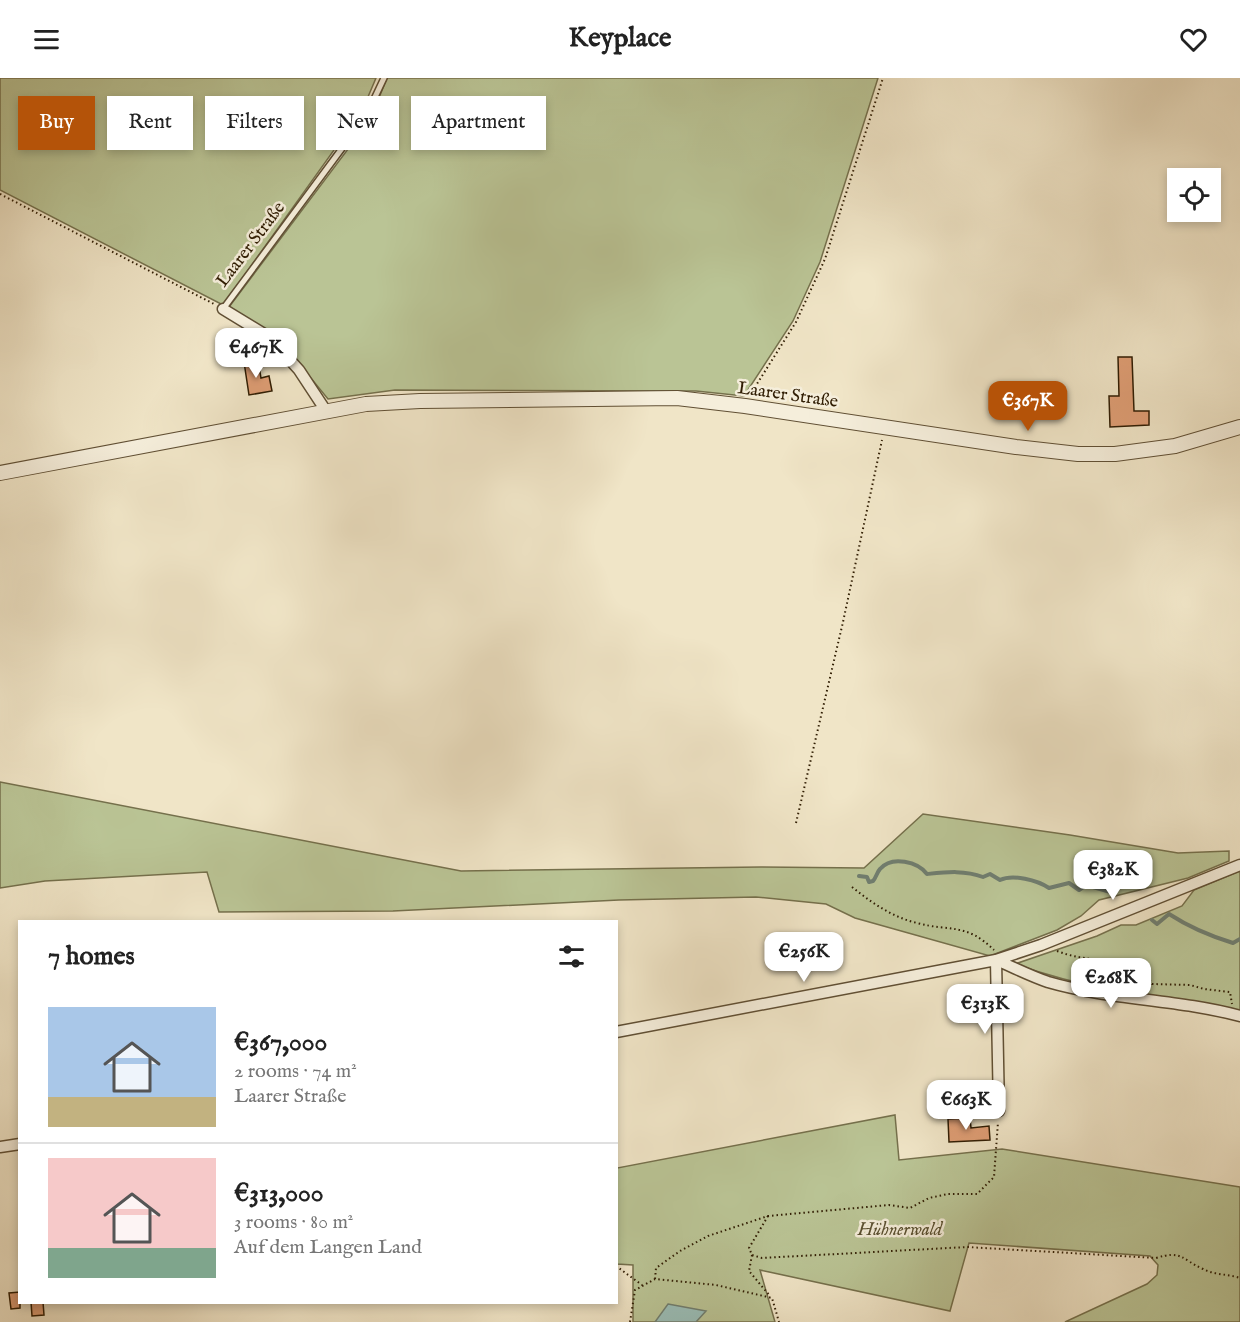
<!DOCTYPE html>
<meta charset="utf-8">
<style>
:root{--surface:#fff;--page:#f6f6f6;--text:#222;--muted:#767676;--line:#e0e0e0;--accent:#b45309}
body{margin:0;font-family:"IM FELL English",serif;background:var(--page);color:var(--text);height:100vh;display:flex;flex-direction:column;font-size:22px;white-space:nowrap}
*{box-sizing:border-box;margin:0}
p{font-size:20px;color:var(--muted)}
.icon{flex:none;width:33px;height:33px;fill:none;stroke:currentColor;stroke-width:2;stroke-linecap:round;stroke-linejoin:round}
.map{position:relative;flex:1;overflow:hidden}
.details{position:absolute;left:18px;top:842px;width:600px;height:384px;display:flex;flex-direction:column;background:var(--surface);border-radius:0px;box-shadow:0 3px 9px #0003}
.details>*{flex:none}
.banner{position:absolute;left:18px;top:18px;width:600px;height:54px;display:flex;gap:12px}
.buttons{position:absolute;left:1167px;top:90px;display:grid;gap:12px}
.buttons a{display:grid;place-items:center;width:54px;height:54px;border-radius:0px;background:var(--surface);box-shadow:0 3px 9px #0003;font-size:30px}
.price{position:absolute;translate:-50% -51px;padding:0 14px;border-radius:12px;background:#fff;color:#222;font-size:20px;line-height:39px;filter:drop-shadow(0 2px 3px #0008)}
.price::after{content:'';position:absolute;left:50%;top:36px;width:18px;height:14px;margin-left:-9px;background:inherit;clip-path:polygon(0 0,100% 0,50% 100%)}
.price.active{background:var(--accent);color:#fff}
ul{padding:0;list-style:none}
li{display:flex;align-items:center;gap:18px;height:150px;padding:0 30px}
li+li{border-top:2px solid var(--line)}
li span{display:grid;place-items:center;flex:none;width:168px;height:120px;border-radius:0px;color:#555}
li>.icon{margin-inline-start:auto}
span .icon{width:72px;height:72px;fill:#fffc;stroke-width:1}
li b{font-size:26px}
h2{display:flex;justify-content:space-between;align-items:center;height:72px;padding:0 30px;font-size:26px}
.tag{padding:0 21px;border-radius:0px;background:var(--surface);box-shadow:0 3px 9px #0003;font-size:21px;line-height:54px}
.tag.active{background:var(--accent);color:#fff}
header{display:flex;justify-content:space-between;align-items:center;height:78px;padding:0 30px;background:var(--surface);font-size:27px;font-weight:700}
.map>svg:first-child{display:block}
</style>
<header><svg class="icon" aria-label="menu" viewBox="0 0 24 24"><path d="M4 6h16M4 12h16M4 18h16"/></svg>Keyplace<svg class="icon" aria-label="heart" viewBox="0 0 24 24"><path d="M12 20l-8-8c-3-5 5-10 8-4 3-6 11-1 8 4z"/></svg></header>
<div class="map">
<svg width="1240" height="1244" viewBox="0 0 1240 1244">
<rect width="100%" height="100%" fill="#f0e5c7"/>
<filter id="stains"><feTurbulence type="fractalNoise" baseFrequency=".00333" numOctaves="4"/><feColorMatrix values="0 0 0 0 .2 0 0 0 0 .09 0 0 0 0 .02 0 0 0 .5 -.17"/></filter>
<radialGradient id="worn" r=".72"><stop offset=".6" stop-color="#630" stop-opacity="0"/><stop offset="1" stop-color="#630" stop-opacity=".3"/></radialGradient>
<path fill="#bac495" stroke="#75704c" stroke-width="1.5" d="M0,0H376L362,33L223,227L0,112Z
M387,0H878L820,184L793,243L744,318L696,313L395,312L328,321L301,288L229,229L370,42Z
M0,704L461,793L761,789L864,790L923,736L1070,757L1178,775L1229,773V783L1188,800L1099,822L1081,838L1057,852L990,878L855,840L826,826L756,819L619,822L393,833L219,834L207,794L45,803L0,810Z
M1240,793V934C1164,922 1088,912 1015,886L1097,858L1121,847H1136L1182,828L1194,812Z
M895,1037L899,1082L1002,1071L1240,1109V1244H1065L1147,1206L1157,1197L1158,1187L1150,1178L969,1165L950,1233L760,1192L775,1244H633V1187L617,1186V1090Z"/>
<path fill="#9abfb9" stroke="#707e70" stroke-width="1.5" d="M668,1226L706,1233L696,1244H655Z"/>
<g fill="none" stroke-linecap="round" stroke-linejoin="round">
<path stroke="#707e70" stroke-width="4" d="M859,798L867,799L869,804L873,803C876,800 877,794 880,791C892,777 918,784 927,796C947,794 965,792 983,799L990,796L1000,802C1013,796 1037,802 1049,810L1069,805L1079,812L1086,807L1114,815
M1152,842L1157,846L1169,836C1189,849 1210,858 1233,865L1240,861"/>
</g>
<path fill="#de9d74" stroke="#301d03" stroke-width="1.5" d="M1118,279H1132L1134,333H1149V347L1110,349L1109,318H1119Z
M258,282L261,300L269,298L272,313L249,317L244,284Z
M970,1040L971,1050L989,1048L990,1062L949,1064L948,1041Z
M20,1214V1230L11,1231L9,1215Z
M31,1224H43L44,1237L32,1238Z"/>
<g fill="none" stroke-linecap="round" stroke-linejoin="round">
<defs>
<path id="service" d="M223,231L366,38L384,0"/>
<path id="minor" d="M223,231L269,259L299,292L326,333
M996,882C1013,889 1030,898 1048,904C1110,922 1177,921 1240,938
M996,882L999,1033
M616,954L996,882L1041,867L1240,787
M0,1069L20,1066"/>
<path id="tertiary" d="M0,395L366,326L420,323L677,320L745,328L1016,369L1078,376H1115L1175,368L1240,349"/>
</defs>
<use href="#service" stroke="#604f34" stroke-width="8"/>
<use href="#minor" stroke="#604f34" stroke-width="13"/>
<use href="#tertiary" stroke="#604f34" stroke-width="16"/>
<path stroke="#301d03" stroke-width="2" stroke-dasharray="1.5 3" stroke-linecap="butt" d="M0,116L214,226
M750,317L796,244L825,181L883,0
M796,745L843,544L882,362
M852,809C872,825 892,839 917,845C950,854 965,844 994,872
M1057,873C1085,884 1113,881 1141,886L1152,906L1190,907L1204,911L1230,914L1232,926
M768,1138L749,1170L752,1177L762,1180L967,1169L1156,1180C1182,1172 1181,1181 1203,1191C1214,1197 1228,1196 1240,1200
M752,1177L749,1193L770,1218
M616,1188L642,1207
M655,1201L656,1190L680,1173L708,1158L768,1138L889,1127L910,1130L929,1120L948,1116H977L994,1099L998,1044
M630,1244L635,1212L655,1201L716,1207L772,1220L779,1244"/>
<use href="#service" stroke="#f5eedb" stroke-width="5"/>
<use href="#minor" stroke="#f5eedb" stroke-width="10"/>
<use href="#tertiary" stroke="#f5eedb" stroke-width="14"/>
</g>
<g text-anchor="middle" stroke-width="5" stroke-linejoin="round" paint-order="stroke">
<g font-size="18" fill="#301d03" stroke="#f5eedb">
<text transform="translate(250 166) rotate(-53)" y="6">Laarer Straße</text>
<text transform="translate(788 316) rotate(8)" y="6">Laarer Straße</text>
</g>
<g font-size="18" font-style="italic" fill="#594f2f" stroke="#f5eedb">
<text x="900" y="1157">Hühnerwald</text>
</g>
</g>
<rect width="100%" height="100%" filter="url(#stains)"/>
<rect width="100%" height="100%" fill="url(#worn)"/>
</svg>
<div class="buttons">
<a><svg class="icon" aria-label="locate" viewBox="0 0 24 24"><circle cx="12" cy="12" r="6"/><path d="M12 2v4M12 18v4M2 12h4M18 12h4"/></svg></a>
</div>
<b class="price" style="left:256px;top:301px">€467K</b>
<b class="price active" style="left:1028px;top:354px">€367K</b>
<b class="price" style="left:1113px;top:823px">€382K</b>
<b class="price" style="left:804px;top:905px">€256K</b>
<b class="price" style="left:1111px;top:931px">€268K</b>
<b class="price" style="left:985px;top:957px">€313K</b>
<b class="price" style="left:966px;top:1053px">€663K</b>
<div class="banner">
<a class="tag active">Buy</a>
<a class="tag">Rent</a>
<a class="tag">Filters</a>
<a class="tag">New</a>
<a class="tag">Apartment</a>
</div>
<section class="details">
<h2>7 homes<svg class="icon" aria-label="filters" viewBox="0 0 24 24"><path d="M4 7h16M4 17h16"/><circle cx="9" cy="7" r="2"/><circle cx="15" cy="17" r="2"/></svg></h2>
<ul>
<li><span style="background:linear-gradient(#a9c7e8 75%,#c2b280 0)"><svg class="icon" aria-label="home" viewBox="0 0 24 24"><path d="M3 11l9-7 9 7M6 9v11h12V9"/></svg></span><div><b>€367,000</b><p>2 rooms · 74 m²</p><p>Laarer Straße</p></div></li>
<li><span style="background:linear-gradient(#f6c9c9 75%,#7fa58c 0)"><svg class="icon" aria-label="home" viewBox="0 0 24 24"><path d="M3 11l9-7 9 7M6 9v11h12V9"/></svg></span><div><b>€313,000</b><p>3 rooms · 80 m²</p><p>Auf dem Langen Land</p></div></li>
</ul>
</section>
</div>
